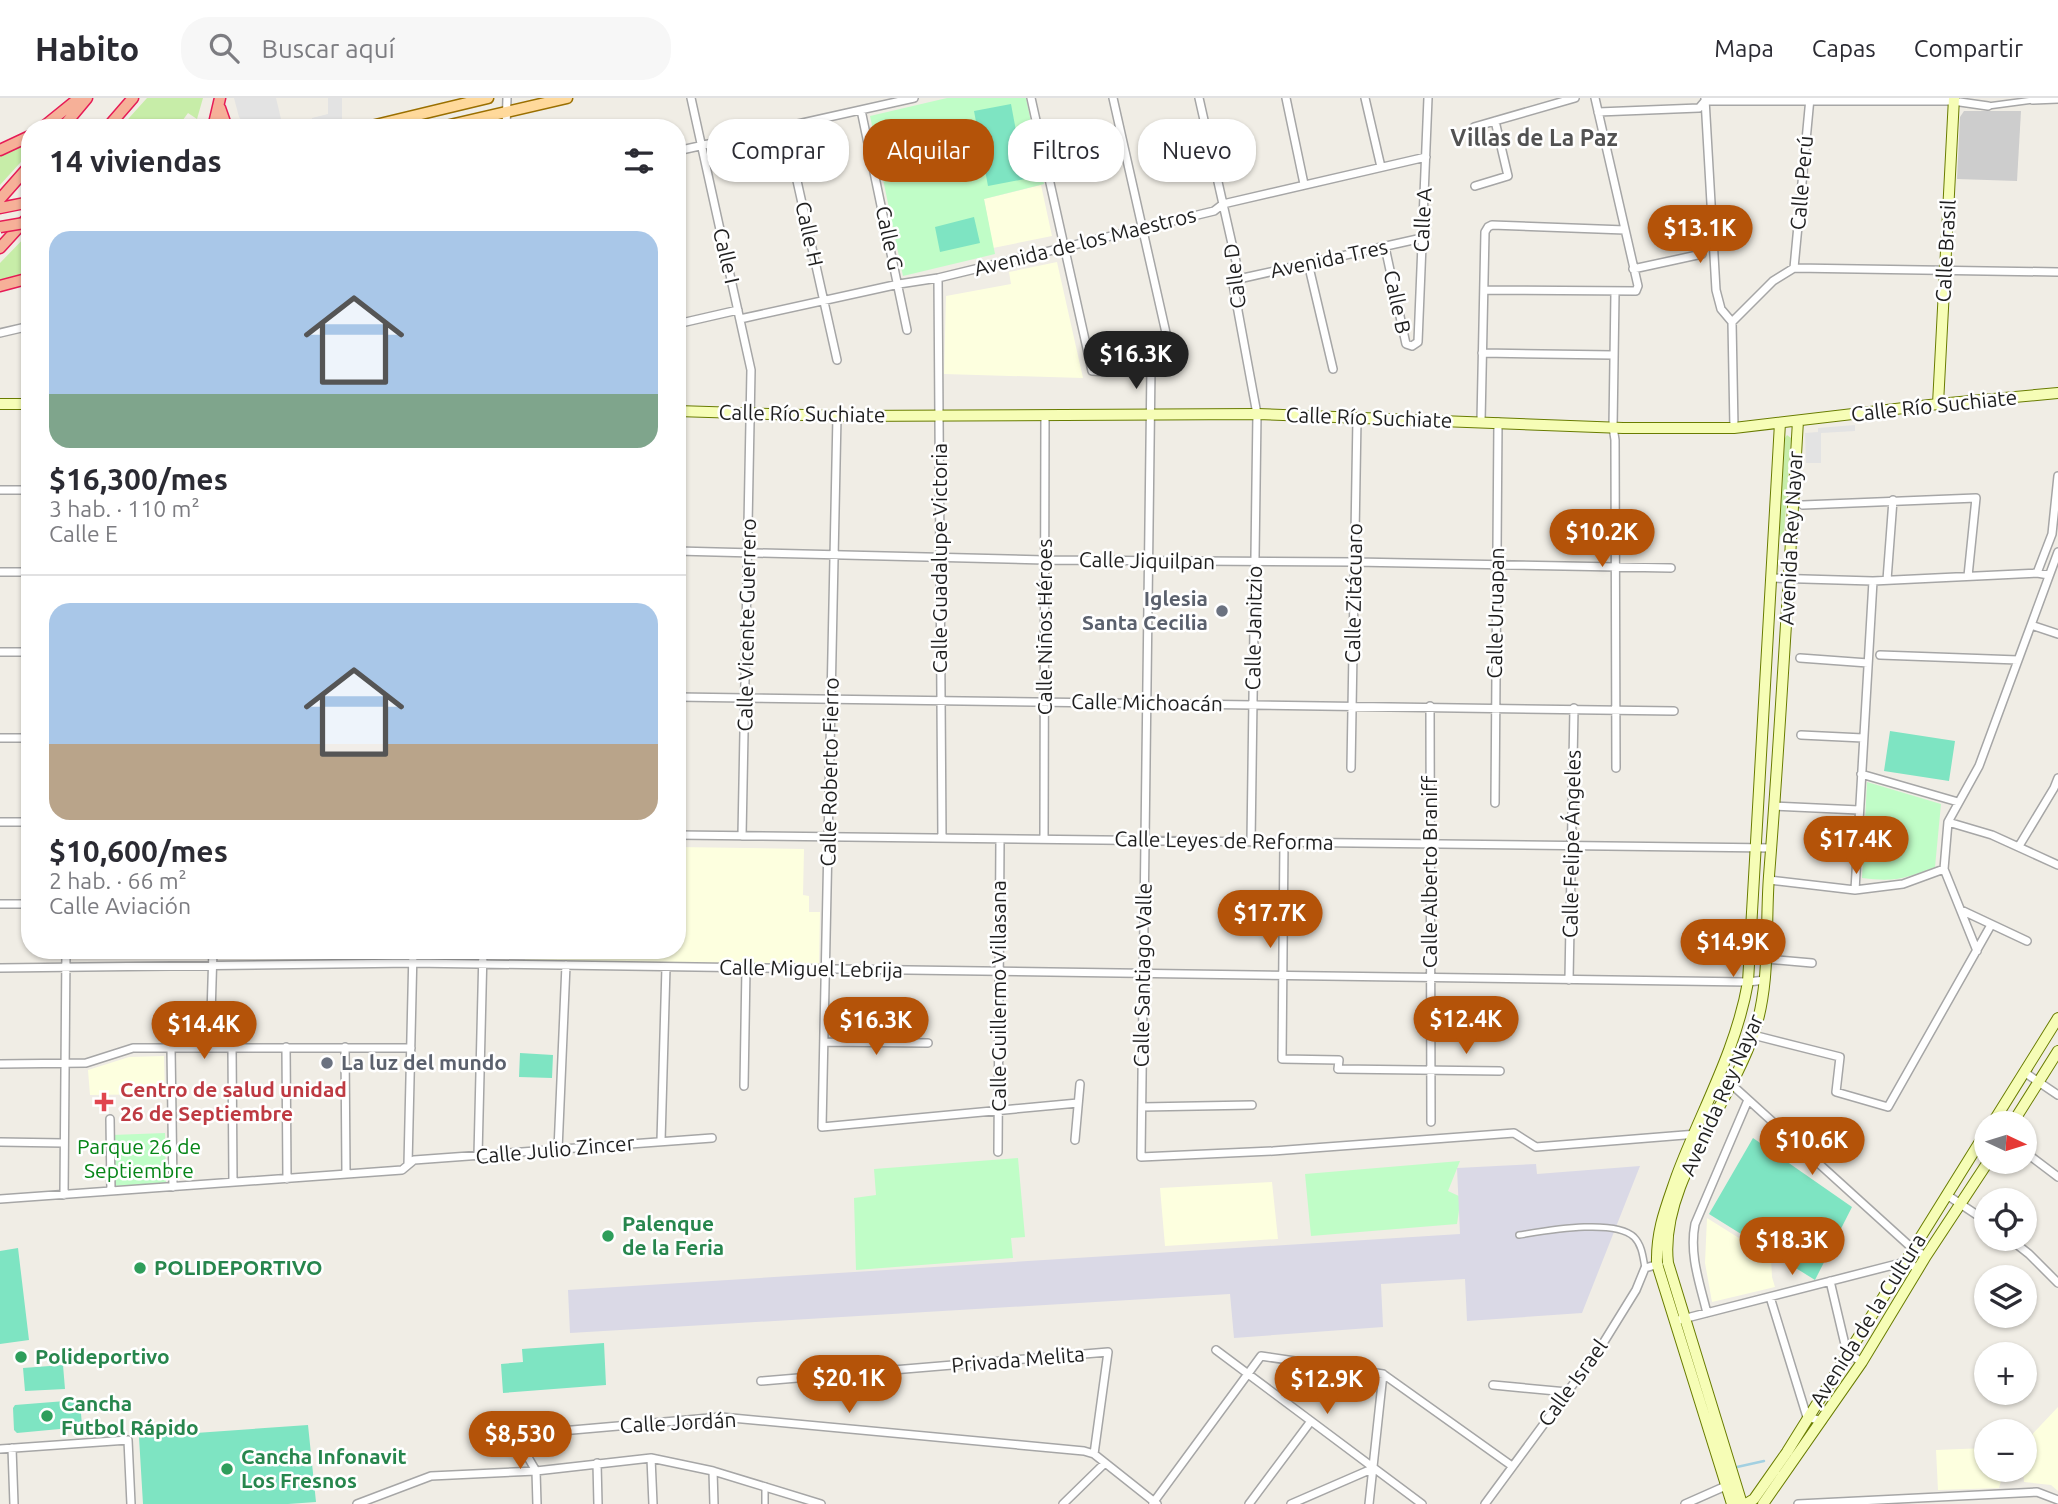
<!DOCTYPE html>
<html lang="es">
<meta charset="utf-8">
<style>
:root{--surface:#fff;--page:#f7f7f7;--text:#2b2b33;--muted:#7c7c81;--line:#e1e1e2;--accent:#b45309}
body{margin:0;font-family:Ubuntu,sans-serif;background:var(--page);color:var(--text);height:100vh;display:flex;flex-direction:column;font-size:26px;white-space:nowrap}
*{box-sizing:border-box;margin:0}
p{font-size:23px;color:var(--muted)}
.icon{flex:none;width:38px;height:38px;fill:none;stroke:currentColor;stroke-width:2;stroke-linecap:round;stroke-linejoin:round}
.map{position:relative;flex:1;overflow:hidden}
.details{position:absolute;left:21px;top:21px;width:665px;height:840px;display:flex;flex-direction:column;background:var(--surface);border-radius:28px;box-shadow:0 2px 5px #0004}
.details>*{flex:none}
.guide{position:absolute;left:707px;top:21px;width:665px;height:63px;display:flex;gap:14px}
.needle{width:46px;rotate:94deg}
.tools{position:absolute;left:1974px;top:1013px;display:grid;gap:14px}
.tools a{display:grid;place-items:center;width:63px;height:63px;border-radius:50%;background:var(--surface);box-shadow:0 2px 5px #0004;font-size:35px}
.price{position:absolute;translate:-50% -60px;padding:0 16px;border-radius:24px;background:var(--accent);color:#fff;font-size:23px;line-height:46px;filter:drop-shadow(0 2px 4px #0008)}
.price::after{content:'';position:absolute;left:50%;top:42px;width:21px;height:16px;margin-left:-10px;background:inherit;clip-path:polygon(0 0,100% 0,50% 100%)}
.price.selected{background:#222;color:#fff}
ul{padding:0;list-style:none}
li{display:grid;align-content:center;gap:14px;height:371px;padding:0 28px}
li+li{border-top:2px solid var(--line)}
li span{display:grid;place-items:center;height:217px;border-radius:21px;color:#555}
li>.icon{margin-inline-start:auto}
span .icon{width:126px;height:126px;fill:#fffc;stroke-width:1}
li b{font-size:30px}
h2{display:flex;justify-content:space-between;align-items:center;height:84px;padding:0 28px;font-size:30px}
.tag{padding:0 24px;border-radius:28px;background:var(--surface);box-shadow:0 2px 5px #0004;font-size:24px;line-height:63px}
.tag.selected{background:var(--accent);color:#fff}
header{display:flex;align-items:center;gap:42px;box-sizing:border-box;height:98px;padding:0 35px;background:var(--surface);border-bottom:2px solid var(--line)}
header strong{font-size:33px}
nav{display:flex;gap:38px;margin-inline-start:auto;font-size:24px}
.search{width:490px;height:63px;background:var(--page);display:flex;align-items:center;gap:18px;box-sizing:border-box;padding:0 24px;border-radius:28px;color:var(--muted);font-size:26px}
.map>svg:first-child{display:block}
</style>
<header>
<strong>Habito</strong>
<div class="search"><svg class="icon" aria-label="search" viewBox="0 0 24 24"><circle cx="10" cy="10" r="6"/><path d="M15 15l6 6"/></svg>Buscar aquí</div>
<nav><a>Mapa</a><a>Capas</a><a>Compartir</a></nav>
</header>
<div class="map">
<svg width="2058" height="1406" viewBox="0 0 2058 1406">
<rect width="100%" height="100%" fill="#f0ede5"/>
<path fill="#fdffdf" d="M1041,87L1052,138L993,150L984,101Z
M1057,164L1083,280L944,276L946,198L1011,186L1009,174Z
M677,749L804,751L803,797L809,798V814H820L819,867L525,862V852H677Z
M164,958L165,996L90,997L88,972L129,959Z
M1272,1084L1278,1141L1165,1148L1160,1090Z
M1707,1120L1771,1160L1772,1179L1775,1189L1712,1204L1705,1165Z
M2058,1309V1393L2051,1387L2024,1384L2023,1372L2025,1344Z
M1986,1350V1372L2004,1373L1999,1390L1938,1392L1936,1352Z"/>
<path fill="#cdcdcd" d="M1964,13H2021L2017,83L1957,81L1960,19Z"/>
<path fill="#c7eda8" d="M147,0H203L197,21L188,15L177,30H120Z
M30,44V54L0,87V57Z
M30,134V174L0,184V165Z
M1787,337L1791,340L1784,436L1781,439L1779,436L1785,340Z"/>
<path fill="#c0fdc7" d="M947,0H1026L1044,86L984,101L995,156L903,178L870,18Z
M1867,684L1941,706L1935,769C1904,781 1895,784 1862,780Z
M165,1035L166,1085L113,1088L112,1037Z
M1018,1060L1025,1139L1011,1140L1013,1160L856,1172L854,1100L876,1097L874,1071Z
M1460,1063L1448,1093L1461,1099L1457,1126L1311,1138L1305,1076Z"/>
<path fill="#7ee4c2" d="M1011,6L1025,81L988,88L974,13Z
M974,119L980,145L940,154L935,129Z
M1890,633L1955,643L1949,683L1884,673Z
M520,955L553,957L552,980L519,979Z
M1753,1040L1852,1109L1815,1182L1709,1116Z
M18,1150L29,1242L0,1246V1153Z
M604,1245L606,1287L503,1295L501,1266L523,1264L522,1251Z
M63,1267L65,1291L25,1293L23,1270Z
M78,1302L80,1304L82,1327L81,1329L17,1335L14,1332L13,1310L15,1307Z
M308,1327L316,1404L288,1406H143L139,1339Z"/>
<path fill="#e3e3e3" d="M234,0H276L282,25L262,30H247L239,19Z
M328,0H342V22L312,30V20L328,16Z
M1855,327V333L1821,335V365H1806L1805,335L1818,334V330Z"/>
<path fill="#dad9e6" d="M1536,1066L1537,1076L1640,1068L1582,1215L1467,1223L1465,1181L1381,1186L1383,1229L1234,1240L1230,1196L570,1235L568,1192L1460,1136L1457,1070Z"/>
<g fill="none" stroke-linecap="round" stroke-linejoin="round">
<path stroke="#a3d0e1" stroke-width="2.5" d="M1737,1369L1764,1363"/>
<defs>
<path id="pedestrian" d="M1988,8L2033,2
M1519,1137C1545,1133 1614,1120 1634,1139C1642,1147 1643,1159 1645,1170
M765,1388V1406"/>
<path id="minor" d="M691,0L751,272L742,738
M1031,0L1092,273L1108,274L1166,266L1170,263L1171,257L1113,0
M1199,0L1237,168V178L1233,186L1257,316L1251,744
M1286,0L1304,86
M1365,0L1381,69
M1705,1L1716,192L1721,211L1732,224L1734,330
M2033,2L2058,1
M861,12L907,232
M1598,14L1699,10L1705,3H1953L1988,8
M785,29L837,262
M1474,29L1575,0
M506,30L507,0
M677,53L914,0
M1475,88L1508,78L1495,23
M1385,149L1406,246L1412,248L1418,244L1428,0
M1308,165L1333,271
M1794,170L1810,0
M1633,171L1702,156
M1237,178L1243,180L1422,140
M938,180L942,740
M1484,192L1636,193L1638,188L1595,0
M1615,195L1613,329L1615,342L1616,670
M740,221L899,186L938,180L1214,113L1223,106L1426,59
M1732,224L1773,183L1794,170L2058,174
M677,226L738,212
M0,235L30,228
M1482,255L1613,257
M1151,269L1141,1059L1273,1053L1514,1035L1536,1049L1697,1036
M837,318L822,1029L1078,1005
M1481,323L1485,134L1488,129L1492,127L1625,132
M0,392H30
M1803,407L1976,400L1968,478
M677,453L1045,462L1355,464L1671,470
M0,474H30
M2037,475L2052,436L2058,378
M1772,480L1873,483L2037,475L2049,477
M1887,482L1893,402
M2031,527L2058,536
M0,554H30
M1880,557L2018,562
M1800,560L1868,565
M677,599L1674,613
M1430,608L1431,1024
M1801,637L1863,640
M0,640H30
M1351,670L1357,320
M1861,676L1958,704
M1495,705L1498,324
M1774,708L1859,712
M0,724H30
M1948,724L1992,737L2058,767
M677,737L1772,750
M1044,741L1045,317
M1284,744L1282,961L1339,962L1338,971L1500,973
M2019,748L2054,690L2058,680
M1769,782L1855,792L1903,786L1944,771
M1855,792L1873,483
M0,806H30
M1961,812L2027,843
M1977,853L1944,771L1948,724L1979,668L2058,454
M1766,861L1812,865
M0,870L413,865L1748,884L1765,882
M1569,882L1574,610
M1753,937L1840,959L1836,994L1888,1009L1991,827
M824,944L928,945
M210,949L213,852
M232,949L233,1084
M286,949L287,1081
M345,949L346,1076
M171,950L173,1089
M0,966L86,965L133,950H411
M2024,974L2058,997
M1716,984L1731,986L1913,1151L1926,1158
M744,988L746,870
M1142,1009L1252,1007
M110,1021L111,1093
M1075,1042L1080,986
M661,1043L666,869
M0,1044L63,1045
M558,1052L566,867
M998,1054L1000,741
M2025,1054L2058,1079
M478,1058L483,852
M408,1067L413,852
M64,1097L66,852
M1947,1097L1986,1123
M0,1101L402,1072L414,1062L712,1040
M2010,1141L2029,1156L2058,1185
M1830,1183L1847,1255L1862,1264
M1770,1199L1807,1319L1822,1323
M1707,1215C1700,1186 1689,1157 1695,1126L1748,1002
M1675,1223L1905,1164L1919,1171
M1216,1252L1422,1406
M761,1283L1108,1254L1094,1356
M1493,1287L1567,1294
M12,1350L14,1406
M0,1351L128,1342L131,1406
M651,1360L653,1406
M597,1365L598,1406
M713,1373L714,1406
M1153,1405L1261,1258L1383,1276L1512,1368
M357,1406L431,1378L536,1373L651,1360L713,1373L821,1406
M537,1406L536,1373L515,1337L721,1319L1084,1353L1094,1356L1157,1406
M1063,1406L1105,1365
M1249,1406L1311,1323
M1291,1406L1374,1370
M1369,1406L1383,1276
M1485,1406L1602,1247L1636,1192L1645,1170L1659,1166
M1685,1406L1728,1387
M1798,1406L2037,1394L2058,1402"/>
<path id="secondary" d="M0,306H30
M1938,306L1954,0
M677,313L837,318L1257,316L1623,330H1734L1938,306L2058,295
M1992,1026L2058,920
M2012,1026L2058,953
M1732,1406L1657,1166C1656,1132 1666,1109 1677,1077C1701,1013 1736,953 1748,884L1780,325
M1742,1406L1668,1165C1659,1087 1730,1007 1754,935C1771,885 1765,830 1769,778C1781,626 1789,475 1798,323
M1746,1406L1754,1401L1787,1354L1986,1034
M1763,1406L1862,1264L1926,1158L1988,1064"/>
<path id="primary" d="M363,30L488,0
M437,30L567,0"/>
<path id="trunk" d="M220,10L227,30
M42,30L79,0
M62,30L87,0
M107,30L133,0
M213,30L220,0
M0,52L30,38
M0,101L30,67
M0,110L30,104
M0,150L30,117
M0,188L30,180"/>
</defs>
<use href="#pedestrian" stroke="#a6a6a6" stroke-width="8"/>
<use href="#minor" stroke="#a6a6a6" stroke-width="10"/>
<use href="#secondary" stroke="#697c00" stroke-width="12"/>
<use href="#primary" stroke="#9a6f00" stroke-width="13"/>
<use href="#trunk" stroke="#e61b56" stroke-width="13"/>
<use href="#pedestrian" stroke="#fff" stroke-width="5"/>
<use href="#minor" stroke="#fff" stroke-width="7"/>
<use href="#secondary" stroke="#f6fdb6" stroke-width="10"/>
<use href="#primary" stroke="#ffd99b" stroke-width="10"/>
<use href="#trunk" stroke="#f6b098" stroke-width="10"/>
<defs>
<path id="trunk-bridge" d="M0,129L30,124"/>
</defs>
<use href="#trunk-bridge" stroke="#e61b56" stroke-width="13" stroke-linecap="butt"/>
<use href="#trunk-bridge" stroke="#f6b098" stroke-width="10"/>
</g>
<g fill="#6b7280" stroke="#fff" stroke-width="2.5">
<circle cx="1222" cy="513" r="7"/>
<circle cx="327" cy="965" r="7"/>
</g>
<path fill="#e0444e" stroke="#fff" stroke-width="2.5" d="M100.5 993.5h7v7h7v7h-7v7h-7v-7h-7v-7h7z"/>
<g fill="#2e9e5b" stroke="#fff" stroke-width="2.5">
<circle cx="608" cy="1138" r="7"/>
<circle cx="140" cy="1170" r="7"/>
<circle cx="21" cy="1259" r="7"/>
<circle cx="47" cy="1318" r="7"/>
<circle cx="227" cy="1371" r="7"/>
</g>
<g text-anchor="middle" stroke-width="5" stroke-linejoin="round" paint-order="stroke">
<g font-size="21" fill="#1f1f1f" stroke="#fff">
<text transform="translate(1802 85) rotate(-85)" y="7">Calle Perú</text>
<text transform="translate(1423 122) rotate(-87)" y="7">Calle A</text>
<text transform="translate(809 136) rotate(78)" y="7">Calle H</text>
<text transform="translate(889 140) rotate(78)" y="7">Calle G</text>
<text transform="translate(1085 144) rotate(-14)" y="7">Avenida de los Maestros</text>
<text transform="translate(1946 153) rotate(-87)" y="7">Calle Brasil</text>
<text transform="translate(726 158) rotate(77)" y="7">Calle I</text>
<text transform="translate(1329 161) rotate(-12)" y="7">Avenida Tres</text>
<text transform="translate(1235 178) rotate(-97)" y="7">Calle D</text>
<text transform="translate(1397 204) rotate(78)" y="7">Calle B</text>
<text transform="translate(1934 308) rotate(-6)" y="7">Calle Río Suchiate</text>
<text transform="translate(802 316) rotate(1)" y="7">Calle Río Suchiate</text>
<text transform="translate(1369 320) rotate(2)" y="7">Calle Río Suchiate</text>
<text transform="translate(1791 440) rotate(-87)" y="7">Avenida Rey Nayar</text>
<text transform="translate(940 460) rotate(-90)" y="7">Calle Guadalupe Victoria</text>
<text transform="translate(1147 463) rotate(1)" y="7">Calle Jiquilpan</text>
<text transform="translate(1354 495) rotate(-89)" y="7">Calle Zitácuaro</text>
<text transform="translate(1496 515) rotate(-89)" y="7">Calle Uruapan</text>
<text transform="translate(747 527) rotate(-89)" y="7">Calle Vicente Guerrero</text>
<text transform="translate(1045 529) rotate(-90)" y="7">Calle Niños Héroes</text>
<text transform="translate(1254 530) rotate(-89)" y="7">Calle Janitzio</text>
<text transform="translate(1147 605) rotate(1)" y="7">Calle Michoacán</text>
<text transform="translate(830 674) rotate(-89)" y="7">Calle Roberto Fierro</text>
<text transform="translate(1224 743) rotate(1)" y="7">Calle Leyes de Reforma</text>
<text transform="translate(1572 746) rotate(-89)" y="7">Calle Felipe Ángeles</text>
<text transform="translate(1430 774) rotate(-90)" y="7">Calle Alberto Braniff</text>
<text transform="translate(811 871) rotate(1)" y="7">Calle Miguel Lebrija</text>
<text transform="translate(1143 877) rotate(-89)" y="7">Calle Santiago Valle</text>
<text transform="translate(999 898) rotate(-90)" y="7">Calle Guillermo Villasana</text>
<text transform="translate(1722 997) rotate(-66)" y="7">Avenida Rey Nayar</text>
<text transform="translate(555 1052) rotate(-5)" y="7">Calle Julio Zincer</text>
<text transform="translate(1868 1222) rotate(-58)" y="7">Avenida de la Cultura</text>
<text transform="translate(1018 1262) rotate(-5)" y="7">Privada Melita</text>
<text transform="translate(1573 1285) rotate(-54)" y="7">Calle Israel</text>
<text transform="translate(678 1325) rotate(-3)" y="7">Calle Jordán</text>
</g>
<g font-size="21" font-weight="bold" fill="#5b616d" stroke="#fff" text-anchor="end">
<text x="1208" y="508">Iglesia<tspan x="1208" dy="24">Santa Cecilia</tspan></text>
<text x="341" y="972" text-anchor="start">La luz del mundo</text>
</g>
<g font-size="21" font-weight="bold" fill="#be3a42" stroke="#fff" text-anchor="start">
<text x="120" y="999">Centro de salud unidad<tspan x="120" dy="24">26 de Septiembre</tspan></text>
</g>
<g font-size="21" fill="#058516" stroke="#fff">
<text x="139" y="1056">Parque 26 de<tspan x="139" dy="24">Septiembre</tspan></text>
</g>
<g font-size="21" font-weight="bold" fill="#27864d" stroke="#fff" text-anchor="start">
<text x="622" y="1133">Palenque<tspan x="622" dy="24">de la Feria</tspan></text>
<text x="154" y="1177">POLIDEPORTIVO</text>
<text x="35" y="1266">Polideportivo</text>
<text x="61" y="1313">Cancha<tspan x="61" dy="24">Futbol Rápido</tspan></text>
<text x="241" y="1366">Cancha Infonavit<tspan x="241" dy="24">Los Fresnos</tspan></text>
</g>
<g font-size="23" font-weight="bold" fill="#525252" stroke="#fff">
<text x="1534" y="48">Villas de La Paz</text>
</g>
</g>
</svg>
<div class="tools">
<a><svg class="needle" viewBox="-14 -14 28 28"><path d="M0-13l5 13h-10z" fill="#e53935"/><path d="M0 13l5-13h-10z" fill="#7c7c81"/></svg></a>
<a><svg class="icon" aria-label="locate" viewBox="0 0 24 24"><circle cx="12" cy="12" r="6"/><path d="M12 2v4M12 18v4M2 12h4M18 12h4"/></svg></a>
<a><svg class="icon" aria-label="layers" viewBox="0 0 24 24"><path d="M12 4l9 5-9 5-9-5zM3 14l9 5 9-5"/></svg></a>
<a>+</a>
<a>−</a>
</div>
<b class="price" style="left:1700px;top:167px">$13.1K</b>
<b class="price selected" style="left:1136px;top:293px">$16.3K</b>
<b class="price" style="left:1602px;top:471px">$10.2K</b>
<b class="price" style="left:1856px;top:778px">$17.4K</b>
<b class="price" style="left:1270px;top:852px">$17.7K</b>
<b class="price" style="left:1733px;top:881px">$14.9K</b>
<b class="price" style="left:1466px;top:958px">$12.4K</b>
<b class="price" style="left:876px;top:959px">$16.3K</b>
<b class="price" style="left:204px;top:963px">$14.4K</b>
<b class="price" style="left:1812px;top:1079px">$10.6K</b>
<b class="price" style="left:1792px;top:1179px">$18.3K</b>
<b class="price" style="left:849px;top:1317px">$20.1K</b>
<b class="price" style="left:1327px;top:1318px">$12.9K</b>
<b class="price" style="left:520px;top:1373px">$8,530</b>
<div class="guide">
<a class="tag">Comprar</a>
<a class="tag selected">Alquilar</a>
<a class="tag">Filtros</a>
<a class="tag">Nuevo</a>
</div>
<section class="details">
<h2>14 viviendas<svg class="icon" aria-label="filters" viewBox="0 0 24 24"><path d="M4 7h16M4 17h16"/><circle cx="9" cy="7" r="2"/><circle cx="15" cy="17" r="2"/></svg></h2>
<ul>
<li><span style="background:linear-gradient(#a9c7e8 75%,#7fa58c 0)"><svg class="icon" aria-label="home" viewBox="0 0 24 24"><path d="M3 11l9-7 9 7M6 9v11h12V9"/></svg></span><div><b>$16,300/mes</b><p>3 hab. · 110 m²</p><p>Calle E</p></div></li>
<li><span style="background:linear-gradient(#a9c7e8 65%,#b9a48a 0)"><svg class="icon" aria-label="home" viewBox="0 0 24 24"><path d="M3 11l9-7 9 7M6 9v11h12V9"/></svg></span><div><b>$10,600/mes</b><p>2 hab. · 66 m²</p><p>Calle Aviación</p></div></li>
</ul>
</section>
</div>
